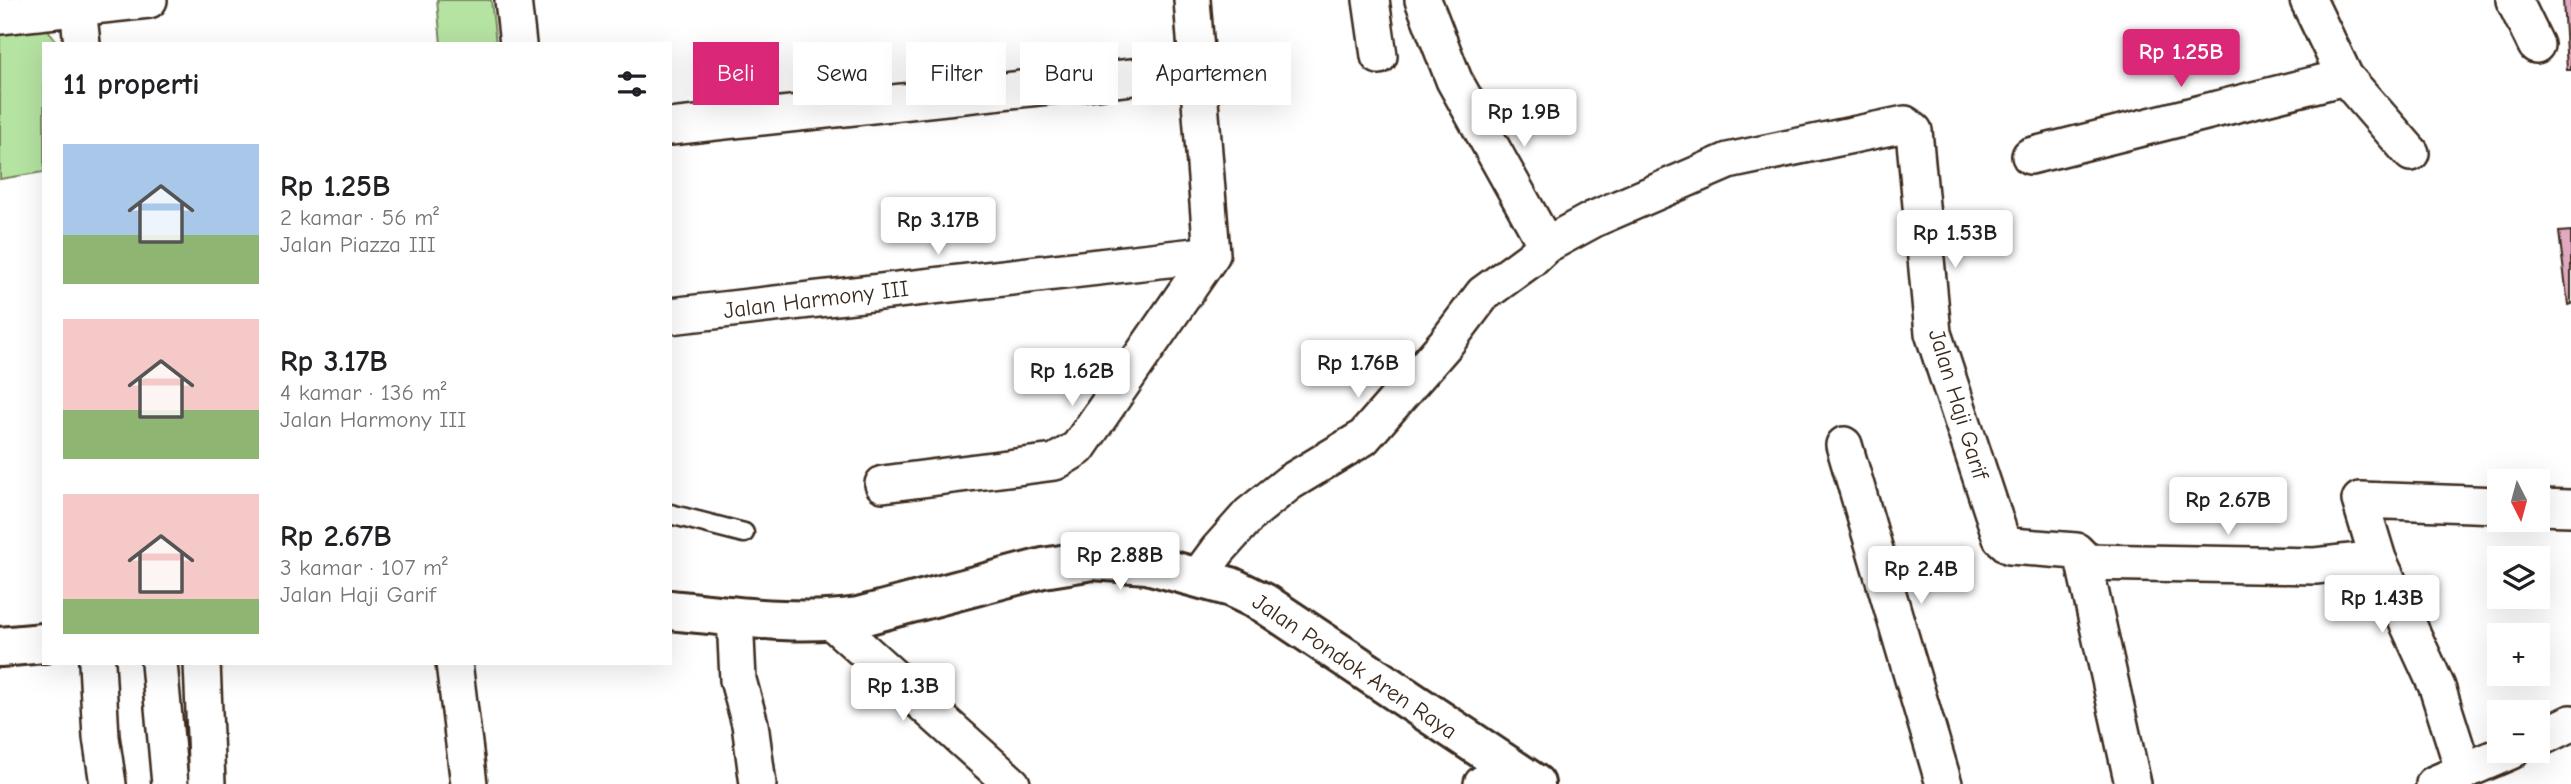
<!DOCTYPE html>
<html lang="id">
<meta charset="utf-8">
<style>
:root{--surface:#fff;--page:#f6f6f6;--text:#202124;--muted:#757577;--accent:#db2777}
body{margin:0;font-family:"Comic Neue",sans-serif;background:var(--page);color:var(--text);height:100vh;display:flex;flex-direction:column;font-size:26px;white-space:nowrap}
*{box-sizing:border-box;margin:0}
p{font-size:23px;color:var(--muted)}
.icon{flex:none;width:38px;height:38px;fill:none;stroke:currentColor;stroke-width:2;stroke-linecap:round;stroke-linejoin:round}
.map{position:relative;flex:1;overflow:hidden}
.panel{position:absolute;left:42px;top:42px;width:630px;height:623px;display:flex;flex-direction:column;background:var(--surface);border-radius:0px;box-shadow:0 7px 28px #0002}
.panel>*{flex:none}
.guide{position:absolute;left:693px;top:42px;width:665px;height:63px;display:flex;gap:14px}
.needle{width:46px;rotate:174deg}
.controls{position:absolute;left:2487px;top:469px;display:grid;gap:14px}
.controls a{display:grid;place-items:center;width:63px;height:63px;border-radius:0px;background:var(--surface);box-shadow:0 7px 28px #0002;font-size:35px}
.price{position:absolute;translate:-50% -60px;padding:0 16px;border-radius:7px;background:#fff;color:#222;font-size:23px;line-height:46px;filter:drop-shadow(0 2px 4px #0008)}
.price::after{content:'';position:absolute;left:50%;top:42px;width:21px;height:16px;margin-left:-10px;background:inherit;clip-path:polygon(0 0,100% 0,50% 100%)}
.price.current{background:var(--accent);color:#fff}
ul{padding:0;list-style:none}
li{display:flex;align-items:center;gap:21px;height:175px;padding:0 21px}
li span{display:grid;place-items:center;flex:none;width:196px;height:140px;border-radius:0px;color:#555}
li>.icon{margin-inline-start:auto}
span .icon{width:84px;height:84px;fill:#fffc;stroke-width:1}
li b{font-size:30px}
h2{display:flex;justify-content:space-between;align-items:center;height:84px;padding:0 21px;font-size:30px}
.pill{padding:0 24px;border-radius:0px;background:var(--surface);box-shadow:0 7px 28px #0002;font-size:24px;line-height:63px}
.pill.current{background:var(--accent);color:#fff}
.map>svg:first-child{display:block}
</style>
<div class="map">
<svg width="2571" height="784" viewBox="0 0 2571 784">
<rect width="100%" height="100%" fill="#fff"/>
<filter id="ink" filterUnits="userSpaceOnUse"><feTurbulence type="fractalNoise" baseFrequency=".0143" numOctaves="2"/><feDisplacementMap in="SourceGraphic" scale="14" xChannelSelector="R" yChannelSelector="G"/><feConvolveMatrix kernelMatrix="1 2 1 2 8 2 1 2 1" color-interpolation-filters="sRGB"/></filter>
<g filter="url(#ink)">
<path fill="#b5e3a2" stroke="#788660" stroke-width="2" d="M437,0H491L496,44H441Z
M46,27L58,44H44V172L0,179V33Z"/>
<path fill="#e0a9bf" stroke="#3b2a1e" stroke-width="2" d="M2563,0H2571V70H2567Z
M2571,231V304L2568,305L2559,232Z"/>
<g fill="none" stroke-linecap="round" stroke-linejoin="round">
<defs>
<path id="service" d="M670,514L744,533"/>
<path id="minor" d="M513,0L518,44
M1371,0L1379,56
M1423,0L1454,80L1546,245
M2308,0L2345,77L2411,153
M2514,0L2536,45
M78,7L82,44
M0,16L149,0
M670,127L1197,70
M2030,156L2345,77
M670,316L1212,254
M1844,445L1944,784
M883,484L1055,462L1078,448L1212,254L1192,0
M2538,507L2571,508
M2378,559L2437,687L2464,772
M2085,562L2315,566L2378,559L2360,500L2499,505
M1198,577L1218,550L1250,514L1290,482L1363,438L1446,343L1483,294L1531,259L1546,245L1594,219L1728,161L1905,124L1914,131L1933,333L2001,538L2010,546L2076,551L2083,558L2133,784
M735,617L738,680L750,724L758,784
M831,621L1012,784
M97,663L101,737L108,784
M159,663L170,784
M202,663L207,784
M454,663L469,784
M2538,739L2571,723
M1482,784L1510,768
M2434,784L2511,751"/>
<path id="secondary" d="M670,610C734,616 795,626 858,617L1043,568L1093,560L1147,564L1231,587L1264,603L1535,784
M0,647L44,643"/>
</defs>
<use href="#service" stroke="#3b2a1e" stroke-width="23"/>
<use href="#minor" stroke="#3b2a1e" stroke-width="40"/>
<use href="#secondary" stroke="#3b2a1e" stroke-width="44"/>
<use href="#service" stroke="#fff" stroke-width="18"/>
<use href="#minor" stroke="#fff" stroke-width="35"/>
<use href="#secondary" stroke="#fff" stroke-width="38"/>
</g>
</g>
<g text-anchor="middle" stroke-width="6" stroke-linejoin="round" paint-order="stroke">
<g font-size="23" fill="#3b2a1e" stroke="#fff">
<text transform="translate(816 299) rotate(-7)" y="8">Jalan Harmony III</text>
<text transform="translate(1959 404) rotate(73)" y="8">Jalan Haji Garif</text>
<text transform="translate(1355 666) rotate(34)" y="8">Jalan Pondok Aren Raya</text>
</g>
</g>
</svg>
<div class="controls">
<a><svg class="needle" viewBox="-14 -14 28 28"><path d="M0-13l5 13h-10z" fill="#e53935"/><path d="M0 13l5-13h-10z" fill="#757577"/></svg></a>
<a><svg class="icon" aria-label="layers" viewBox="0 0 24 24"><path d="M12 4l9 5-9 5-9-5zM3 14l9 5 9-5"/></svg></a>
<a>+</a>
<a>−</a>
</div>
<b class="price current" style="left:2181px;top:89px">Rp 1.25B</b>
<b class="price" style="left:1524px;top:149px">Rp 1.9B</b>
<b class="price" style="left:938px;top:257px">Rp 3.17B</b>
<b class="price" style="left:1955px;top:270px">Rp 1.53B</b>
<b class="price" style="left:1358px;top:400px">Rp 1.76B</b>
<b class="price" style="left:1072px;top:408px">Rp 1.62B</b>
<b class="price" style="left:2228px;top:537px">Rp 2.67B</b>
<b class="price" style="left:1120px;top:592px">Rp 2.88B</b>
<b class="price" style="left:1921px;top:606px">Rp 2.4B</b>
<b class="price" style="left:2382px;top:635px">Rp 1.43B</b>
<b class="price" style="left:903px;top:723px">Rp 1.3B</b>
<div class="guide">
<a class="pill current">Beli</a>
<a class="pill">Sewa</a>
<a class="pill">Filter</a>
<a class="pill">Baru</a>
<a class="pill">Apartemen</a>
</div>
<section class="panel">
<h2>11 properti<svg class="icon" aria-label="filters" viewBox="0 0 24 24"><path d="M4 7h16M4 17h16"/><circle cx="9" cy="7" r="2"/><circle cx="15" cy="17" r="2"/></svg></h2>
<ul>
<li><span style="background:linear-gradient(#a9c7e8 65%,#8fb573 0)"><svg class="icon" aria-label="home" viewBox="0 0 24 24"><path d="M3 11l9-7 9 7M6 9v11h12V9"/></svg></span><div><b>Rp 1.25B</b><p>2 kamar · 56 m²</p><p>Jalan Piazza III</p></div></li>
<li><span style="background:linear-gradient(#f6c9c9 65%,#8fb573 0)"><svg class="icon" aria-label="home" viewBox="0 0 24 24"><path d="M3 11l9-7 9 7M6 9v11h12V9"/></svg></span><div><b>Rp 3.17B</b><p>4 kamar · 136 m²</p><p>Jalan Harmony III</p></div></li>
<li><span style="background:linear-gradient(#f6c9c9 75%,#8fb573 0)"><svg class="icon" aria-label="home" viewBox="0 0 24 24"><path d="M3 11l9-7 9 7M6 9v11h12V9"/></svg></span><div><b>Rp 2.67B</b><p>3 kamar · 107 m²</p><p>Jalan Haji Garif</p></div></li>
</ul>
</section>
</div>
